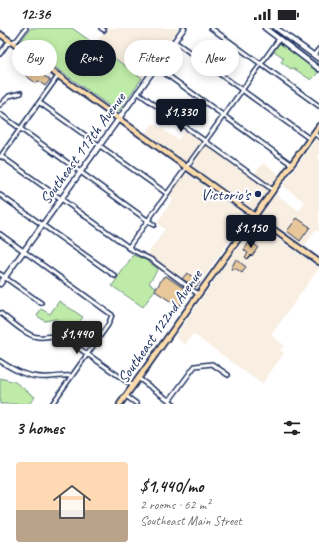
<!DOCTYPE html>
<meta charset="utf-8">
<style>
:root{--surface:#fff;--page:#f6f6f6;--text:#202124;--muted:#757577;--accent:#111827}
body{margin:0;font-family:Caveat,sans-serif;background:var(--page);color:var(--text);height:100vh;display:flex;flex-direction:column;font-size:15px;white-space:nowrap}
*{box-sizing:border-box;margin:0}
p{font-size:13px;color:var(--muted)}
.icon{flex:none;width:22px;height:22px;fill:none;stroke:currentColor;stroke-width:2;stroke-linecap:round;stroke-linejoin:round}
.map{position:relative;height:376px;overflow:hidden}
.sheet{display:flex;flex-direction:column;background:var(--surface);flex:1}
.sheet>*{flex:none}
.hud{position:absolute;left:12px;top:12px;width:295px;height:36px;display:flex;gap:8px}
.price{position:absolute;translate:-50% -34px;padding:0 9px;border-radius:4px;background:var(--accent);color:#fff;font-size:13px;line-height:26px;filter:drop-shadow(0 1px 2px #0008)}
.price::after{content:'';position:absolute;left:50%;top:24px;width:12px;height:9px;margin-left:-6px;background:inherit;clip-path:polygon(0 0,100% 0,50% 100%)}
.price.on{background:#222;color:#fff}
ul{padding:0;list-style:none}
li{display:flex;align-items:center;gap:12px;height:100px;padding:0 16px}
li span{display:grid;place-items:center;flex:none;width:112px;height:80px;border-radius:4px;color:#555}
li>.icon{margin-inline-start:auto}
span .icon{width:48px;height:48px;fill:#fffc;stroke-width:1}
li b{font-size:17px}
h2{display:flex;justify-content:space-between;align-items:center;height:48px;padding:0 16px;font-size:17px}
.tag{padding:0 14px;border-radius:18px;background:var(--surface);box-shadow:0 2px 10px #0003;font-size:14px;line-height:36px}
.tag.on{background:var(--accent);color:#fff}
.status{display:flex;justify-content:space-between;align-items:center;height:28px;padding:0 20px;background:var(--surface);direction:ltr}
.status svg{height:11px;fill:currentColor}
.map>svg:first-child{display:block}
</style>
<div class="status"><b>12:36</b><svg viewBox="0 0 49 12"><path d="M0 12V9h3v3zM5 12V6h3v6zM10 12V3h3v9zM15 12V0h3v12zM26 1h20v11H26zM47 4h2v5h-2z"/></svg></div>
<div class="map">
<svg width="319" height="376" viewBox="0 0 319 376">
<rect width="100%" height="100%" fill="#fff"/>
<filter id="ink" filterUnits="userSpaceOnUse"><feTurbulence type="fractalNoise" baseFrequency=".025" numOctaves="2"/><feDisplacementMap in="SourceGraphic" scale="8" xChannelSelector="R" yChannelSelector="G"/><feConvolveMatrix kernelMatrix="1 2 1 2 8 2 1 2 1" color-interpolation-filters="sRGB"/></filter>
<g filter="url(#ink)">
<path fill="#f8eee1" d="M107,0H179L142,50L95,16Z
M153,95L178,112L185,102L252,149L263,135L279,146L254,182L146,105Z
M317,110L319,112V126L317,129L319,130V204L315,202L305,218L260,187L276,166L299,183L305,174L283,158Z
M184,144L247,188L192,266L144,231L165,201L157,195L173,171L168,167Z
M255,195L319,240L271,307L284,317L280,323L284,325L262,356L193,306L185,317L175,309Z"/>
<path fill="#bfeba8" stroke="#6d8d83" d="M31,0H72L142,50L118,84L20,14Z
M281,15L317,42L319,44L311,52L293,40L291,41L281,34L284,30L274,23L279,16Z
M133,227L146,232L158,241L149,255L156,260L143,279L112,258Z
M59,273L83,289L75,300L56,291L45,293L37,288L41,281L50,286Z
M0,350L15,354L35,369L29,376H0Z"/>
<path fill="#e8c79a" stroke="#1b2f5e" d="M32,39L50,52L45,58L38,53L36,55L26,48Z
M297,190L310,199L300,213L287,203Z
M250,213L258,219L252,228L251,227L247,231L245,229L248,225L244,222Z
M236,231L246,239L242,245L235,240L233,242L231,241Z
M187,245L200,254L196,259L182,251Z
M166,248L189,264L179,279L155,263L163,249Z"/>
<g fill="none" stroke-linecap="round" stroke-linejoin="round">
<defs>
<path id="street" d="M101,0L104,2
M211,0L319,78
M174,13L310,111
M0,26L7,16L17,12L26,0
M314,27L319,21
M156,39L291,136
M137,64L273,162
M40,75L166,165
M0,77L9,68L21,65
M0,86L154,197
M314,105L319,109
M1,128L134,223L152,232L198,266
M0,129L58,48
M0,167L115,248
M0,206L112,287L108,297L52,376
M128,220L279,11
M0,246L41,275
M0,285C9,291 27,309 38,309C47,310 54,306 63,309L133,358
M0,333C15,343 31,351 50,349C57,349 64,347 71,348
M138,350L174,376
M126,368L137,376
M169,373L195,338L212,336L228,347"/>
<path id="secondary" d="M265,0L319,41
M276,0L319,31
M0,256L184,0"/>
<path id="primary" d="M0,6L319,234
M120,376L319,98"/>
</defs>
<use href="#street" stroke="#1b2f5e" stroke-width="6"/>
<use href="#secondary" stroke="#1b2f5e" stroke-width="7"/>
<use href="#primary" stroke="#1b2f5e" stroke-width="8"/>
<use href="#street" stroke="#fff" stroke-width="3"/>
<use href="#secondary" stroke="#fff" stroke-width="4"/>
<use href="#primary" stroke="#fddcac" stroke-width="4.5"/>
<path stroke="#1b2f5e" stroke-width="1" d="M269,0L319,37"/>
</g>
</g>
<circle fill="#1b2f5e" stroke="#fff" stroke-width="1.5" cx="258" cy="166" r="4"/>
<g text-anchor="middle" stroke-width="4" stroke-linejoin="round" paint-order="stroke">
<g font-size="16" fill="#1b2f5e" stroke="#fff">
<text transform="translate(82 120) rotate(-54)" y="6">Southeast 117th Avenue</text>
<text transform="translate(159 298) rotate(-55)" y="6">Southeast 122nd Avenue</text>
</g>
<g font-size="16" fill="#1b2f5e" stroke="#fff" text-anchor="end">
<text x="250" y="172">Victorio's</text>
</g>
</g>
</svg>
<b class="price" style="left:181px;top:105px">$1,330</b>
<b class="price" style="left:251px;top:221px">$1,150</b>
<b class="price on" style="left:77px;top:327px">$1,440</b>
<div class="hud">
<a class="tag">Buy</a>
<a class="tag on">Rent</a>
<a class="tag">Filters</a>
<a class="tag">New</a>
</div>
</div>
<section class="sheet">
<h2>3 homes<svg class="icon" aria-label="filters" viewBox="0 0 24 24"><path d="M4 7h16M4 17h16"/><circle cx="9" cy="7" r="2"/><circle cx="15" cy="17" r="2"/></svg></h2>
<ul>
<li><span style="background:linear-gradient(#ffd9b3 60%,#b9a48a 0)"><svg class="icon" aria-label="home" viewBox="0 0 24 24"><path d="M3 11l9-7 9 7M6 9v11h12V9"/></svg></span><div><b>$1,440/mo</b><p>2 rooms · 62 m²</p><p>Southeast Main Street</p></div></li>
</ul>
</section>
